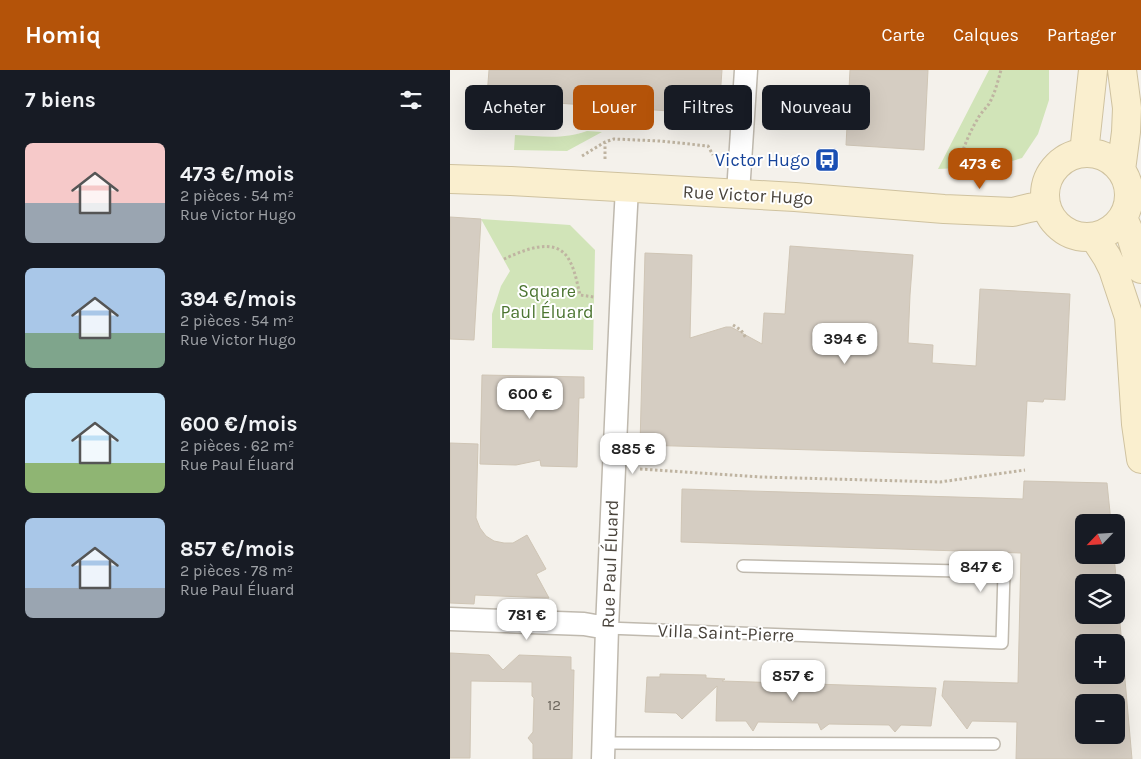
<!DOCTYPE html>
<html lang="fr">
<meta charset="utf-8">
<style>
:root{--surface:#171b24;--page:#20242c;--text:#f1f3f6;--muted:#9ea1a6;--accent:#b45309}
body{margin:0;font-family:Karla,sans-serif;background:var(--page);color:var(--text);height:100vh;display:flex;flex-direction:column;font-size:19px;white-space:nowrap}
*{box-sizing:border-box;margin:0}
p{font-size:16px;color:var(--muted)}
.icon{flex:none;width:28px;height:28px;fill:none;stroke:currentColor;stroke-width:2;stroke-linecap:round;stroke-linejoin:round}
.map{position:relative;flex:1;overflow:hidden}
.side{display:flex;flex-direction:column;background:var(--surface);width:450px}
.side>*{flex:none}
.hud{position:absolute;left:15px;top:15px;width:475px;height:45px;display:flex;gap:10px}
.needle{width:32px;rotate:245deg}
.controls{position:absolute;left:625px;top:444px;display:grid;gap:10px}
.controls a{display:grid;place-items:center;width:50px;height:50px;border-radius:8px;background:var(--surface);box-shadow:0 5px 20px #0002;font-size:25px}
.price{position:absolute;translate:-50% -42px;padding:0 11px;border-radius:10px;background:#fff;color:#222;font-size:16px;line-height:32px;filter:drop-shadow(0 1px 2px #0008)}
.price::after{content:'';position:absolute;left:50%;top:30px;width:15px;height:11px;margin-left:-8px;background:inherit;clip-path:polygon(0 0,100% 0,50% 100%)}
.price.current{background:var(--accent);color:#fff}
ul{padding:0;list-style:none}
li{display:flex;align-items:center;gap:15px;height:125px;padding:0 25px}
li span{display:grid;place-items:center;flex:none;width:140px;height:100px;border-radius:8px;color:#555}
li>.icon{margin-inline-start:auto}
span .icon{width:60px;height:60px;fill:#fffc;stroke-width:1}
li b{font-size:21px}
h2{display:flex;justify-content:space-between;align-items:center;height:60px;padding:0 25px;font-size:21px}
.chip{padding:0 18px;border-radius:8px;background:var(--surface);box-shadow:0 5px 20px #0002;font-size:18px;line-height:45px}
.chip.current{background:var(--accent);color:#fff}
header{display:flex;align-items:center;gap:30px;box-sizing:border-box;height:70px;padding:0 25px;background:var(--accent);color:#fff}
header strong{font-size:24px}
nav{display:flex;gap:28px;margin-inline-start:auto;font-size:18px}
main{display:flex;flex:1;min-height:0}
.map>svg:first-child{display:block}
</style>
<header>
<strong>Homiq</strong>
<nav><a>Carte</a><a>Calques</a><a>Partager</a></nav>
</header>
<main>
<section class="side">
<h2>7 biens<svg class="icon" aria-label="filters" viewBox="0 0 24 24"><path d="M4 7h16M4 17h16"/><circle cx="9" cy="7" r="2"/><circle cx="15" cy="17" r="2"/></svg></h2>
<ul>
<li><span style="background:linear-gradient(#f6c9c9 60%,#9aa5b1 0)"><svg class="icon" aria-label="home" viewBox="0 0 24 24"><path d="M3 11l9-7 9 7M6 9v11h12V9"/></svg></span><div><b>473 €/mois</b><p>2 pièces · 54 m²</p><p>Rue Victor Hugo</p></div></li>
<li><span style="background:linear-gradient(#a9c7e8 65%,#7fa58c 0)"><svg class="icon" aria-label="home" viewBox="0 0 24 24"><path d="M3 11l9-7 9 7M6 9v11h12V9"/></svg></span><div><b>394 €/mois</b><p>2 pièces · 54 m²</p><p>Rue Victor Hugo</p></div></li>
<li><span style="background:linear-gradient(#bfe0f5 70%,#8fb573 0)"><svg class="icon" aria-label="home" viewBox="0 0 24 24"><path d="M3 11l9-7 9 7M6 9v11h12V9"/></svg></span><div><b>600 €/mois</b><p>2 pièces · 62 m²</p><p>Rue Paul Éluard</p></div></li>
<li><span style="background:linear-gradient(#a9c7e8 70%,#9aa5b1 0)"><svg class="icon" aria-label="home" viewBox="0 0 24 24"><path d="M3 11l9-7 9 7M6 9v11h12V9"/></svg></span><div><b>857 €/mois</b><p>2 pièces · 78 m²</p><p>Rue Paul Éluard</p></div></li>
</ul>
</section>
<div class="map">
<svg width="691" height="689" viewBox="0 0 691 689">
<rect width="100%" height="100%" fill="#f4f1eb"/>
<path fill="#d1e4b8" d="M539,0H599V30L588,64L572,88L549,95L530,97L488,99Z
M137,61L152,62L117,81L64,80L65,65C90,66 113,70 137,61Z
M31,149L120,155L145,180L143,280L42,278V244L51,216L60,201Z"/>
<path fill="#d5cdc2" stroke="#cfc5b5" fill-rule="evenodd" d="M39,0H272L269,42L219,39V41L79,31V29L37,26Z
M400,0H478L474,80L396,75Z
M0,147L31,149L24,270L0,269Z
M340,176L463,185L460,225L458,273L483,275L482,293L526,296L530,219L620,224L615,330L594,329L593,332L577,331L574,386L190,375L195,183L242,185L240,268L276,257H281L312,274L314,243L335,244Z
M32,305L134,307V328H129L127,397L91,396L90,390L66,395L30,394Z
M0,373L28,374L26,448L30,458L36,466L44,471L54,473H63L77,465L96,499L86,504L99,528L25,525L24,534L0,533Z
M574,411L657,413L661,452H634V485H664L682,689H566L567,652L522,651L517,659L492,626L494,611L568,613L571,483L231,472L232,419L573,429ZM634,512H666V545H634ZM634,572H666V605H634ZM634,632H666V665H634Z
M0,583L39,585L53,600L69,585L121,587V600H124L122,689H83V674L78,668L83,662L84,628L82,626V612L21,611L20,688H0Z
M210,604L256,605V608L275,609L272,611L486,618L481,656L451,655L445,662L439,655L379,654L371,660L368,653L308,652L303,661L296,651H266L267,616L232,649L226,643L195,642L197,607H210Z"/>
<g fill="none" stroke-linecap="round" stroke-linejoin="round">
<defs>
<path id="lane" d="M157,558L552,573L554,502L293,496
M154,673L544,674"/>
<path id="street" d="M288,123L296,0
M0,549L134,554L157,558
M153,689L157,558L173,193L177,118"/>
<path id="secondary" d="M595 125a42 42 0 1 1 84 0a42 42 0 1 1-84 0Z
M634,83L643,0
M671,100L676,62L677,38L672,0
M0,109L61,111L345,127L494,139L563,142L579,138L595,135
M673,148L681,166L691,199
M644,167L657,187L663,199L679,247L686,354L691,389"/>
</defs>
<use href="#lane" stroke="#bfb9ae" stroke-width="14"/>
<use href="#street" stroke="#bfb9ae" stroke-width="25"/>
<use href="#secondary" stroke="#cfc29f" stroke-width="30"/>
<path stroke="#bfb4a1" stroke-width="3" stroke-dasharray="2.5 2.5" stroke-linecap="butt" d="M132,86L155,72L164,69L210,71L258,76L263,85
M155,89V73
M507,98C512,82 518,65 527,50C530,44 535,39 539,34C545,23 548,11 551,0
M54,189C72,181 104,166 118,188C125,199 127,213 130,225L144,227
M283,255L291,260L296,268
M190,399L311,407L490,412L575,400"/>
<use href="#lane" stroke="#fff" stroke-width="11"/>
<use href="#street" stroke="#fff" stroke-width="22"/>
<use href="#secondary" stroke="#faefcf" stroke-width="28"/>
</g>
<defs>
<symbol id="bus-square" viewBox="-11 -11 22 22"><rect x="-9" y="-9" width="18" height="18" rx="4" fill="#1a4fb4" stroke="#fff"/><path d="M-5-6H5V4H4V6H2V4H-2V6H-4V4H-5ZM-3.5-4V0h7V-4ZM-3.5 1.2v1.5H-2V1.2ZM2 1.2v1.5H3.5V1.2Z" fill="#fff"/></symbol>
</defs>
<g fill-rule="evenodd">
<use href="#bus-square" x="363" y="76" width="28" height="28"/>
</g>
<g text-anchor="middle" stroke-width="4" stroke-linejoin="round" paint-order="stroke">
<g font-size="15" fill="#6b655c">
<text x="104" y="640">12</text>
</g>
<g font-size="18" fill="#164399" stroke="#fff" text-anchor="end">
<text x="360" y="96">Victor Hugo</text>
</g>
<g font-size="18" fill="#48423a" stroke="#fff">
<text transform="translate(298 125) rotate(3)" y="6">Rue Victor Hugo</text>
<text transform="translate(160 494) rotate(-88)" y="6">Rue Paul Éluard</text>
<text transform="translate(276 563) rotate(2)" y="6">Villa Saint-Pierre</text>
</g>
<g font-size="18" fill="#4c7531" stroke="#fff">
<text x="97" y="227">Square<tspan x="97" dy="21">Paul Éluard</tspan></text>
</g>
</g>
</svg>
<div class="controls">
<a><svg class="needle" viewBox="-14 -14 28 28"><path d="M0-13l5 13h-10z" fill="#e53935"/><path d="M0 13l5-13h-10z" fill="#9ea1a6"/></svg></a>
<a><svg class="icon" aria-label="layers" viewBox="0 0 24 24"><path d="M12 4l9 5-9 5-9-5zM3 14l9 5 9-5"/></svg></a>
<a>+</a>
<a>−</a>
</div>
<b class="price current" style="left:530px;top:120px">473 €</b>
<b class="price" style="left:395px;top:295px">394 €</b>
<b class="price" style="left:80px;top:350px">600 €</b>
<b class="price" style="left:183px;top:405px">885 €</b>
<b class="price" style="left:531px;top:523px">847 €</b>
<b class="price" style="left:77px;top:571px">781 €</b>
<b class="price" style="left:343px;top:632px">857 €</b>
<div class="hud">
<a class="chip">Acheter</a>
<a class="chip current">Louer</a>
<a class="chip">Filtres</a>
<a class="chip">Nouveau</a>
</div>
</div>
</main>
